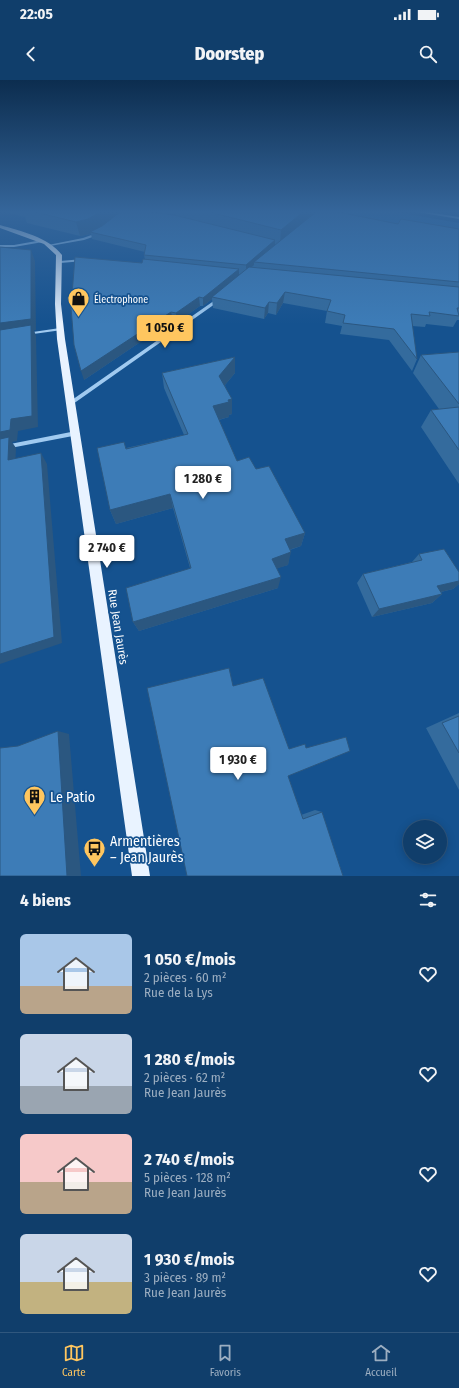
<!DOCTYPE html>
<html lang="fr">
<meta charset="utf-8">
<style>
:root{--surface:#103e6b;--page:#1e4973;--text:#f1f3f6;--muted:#9caec1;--line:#30577e;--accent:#ffc65f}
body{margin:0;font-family:"Fira Sans Condensed",sans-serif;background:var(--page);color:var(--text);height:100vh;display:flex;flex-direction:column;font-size:15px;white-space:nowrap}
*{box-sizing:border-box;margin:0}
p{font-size:13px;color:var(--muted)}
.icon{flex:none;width:22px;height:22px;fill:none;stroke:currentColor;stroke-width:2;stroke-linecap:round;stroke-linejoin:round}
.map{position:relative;height:796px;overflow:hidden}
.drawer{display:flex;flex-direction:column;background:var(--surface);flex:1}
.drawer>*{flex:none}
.buttons{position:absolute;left:403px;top:740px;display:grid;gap:8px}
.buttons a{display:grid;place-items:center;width:44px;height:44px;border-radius:50%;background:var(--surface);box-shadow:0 2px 10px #0003,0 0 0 1px var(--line);font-size:20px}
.price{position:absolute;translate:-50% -34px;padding:0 9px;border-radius:4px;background:#fff;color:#222;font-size:13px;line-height:26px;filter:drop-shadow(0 1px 2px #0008)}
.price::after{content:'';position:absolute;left:50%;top:24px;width:12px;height:9px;margin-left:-6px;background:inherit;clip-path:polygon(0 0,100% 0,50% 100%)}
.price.selected{background:var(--accent);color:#111}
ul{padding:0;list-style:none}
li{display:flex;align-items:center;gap:12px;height:100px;padding:0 20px}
li span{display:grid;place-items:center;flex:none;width:112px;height:80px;border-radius:6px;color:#555}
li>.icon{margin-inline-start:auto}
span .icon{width:48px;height:48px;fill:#fffc;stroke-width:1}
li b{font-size:17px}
h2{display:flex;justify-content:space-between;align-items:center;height:48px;padding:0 20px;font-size:17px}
.status{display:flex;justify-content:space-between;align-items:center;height:28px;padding:0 20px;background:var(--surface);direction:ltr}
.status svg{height:11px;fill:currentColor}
header{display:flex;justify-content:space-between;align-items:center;height:52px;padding:0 20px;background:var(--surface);font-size:18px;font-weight:800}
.dock{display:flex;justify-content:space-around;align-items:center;height:56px;border-top:1px solid var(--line);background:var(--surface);font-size:11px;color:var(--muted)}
.dock a{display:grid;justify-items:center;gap:2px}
.dock .selected{color:var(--accent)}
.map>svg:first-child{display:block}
</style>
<div class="status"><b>22:05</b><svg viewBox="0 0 49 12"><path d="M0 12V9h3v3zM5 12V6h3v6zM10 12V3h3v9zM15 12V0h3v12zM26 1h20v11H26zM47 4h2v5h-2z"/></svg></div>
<header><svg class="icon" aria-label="back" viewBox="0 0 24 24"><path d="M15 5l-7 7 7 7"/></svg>Doorstep<svg class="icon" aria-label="search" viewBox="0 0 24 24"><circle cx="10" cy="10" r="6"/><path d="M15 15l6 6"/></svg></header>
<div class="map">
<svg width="459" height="796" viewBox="0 0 459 796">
<rect width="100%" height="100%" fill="#15528f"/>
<path fill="#276cad" d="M333,132H396L459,143V160Z"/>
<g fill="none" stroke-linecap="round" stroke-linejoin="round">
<path fill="#a0caf0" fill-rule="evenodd" d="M417,132H426L459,137V139Z
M100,152L101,154L84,160L50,166L48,165L83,158Z
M42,160H43V162L14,167H0V165H14Z
M83,179H84V181L60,183L58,182L60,181Z
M218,218L222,219L73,324H69V322Z
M60,248L62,249V250L26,255L24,254L26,253Z
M76,351L79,353L78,355L0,370V366Z"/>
<path fill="#e9f3ff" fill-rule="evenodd" d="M0,145C21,151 48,157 62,175L61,224L65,259L150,796H132L57,259L55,224L56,175L44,164L0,148Z"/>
</g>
<path fill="#346b9d" d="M6,132H313L312,135L398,144L459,149V240H457L453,247L426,244L425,247L412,246L417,279L412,291L389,260L340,254L342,246L325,243L327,231L283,223L276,235L268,233L264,239L213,228L212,219L203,226H200L177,242L173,240L84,300L142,183L145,180L144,175L145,172L92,159L91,154L80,156L27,143L25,137Z
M459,272V404L421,347L431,330L439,329L413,293L421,275Z
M235,277V293L225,305L232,334L229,335V337L219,340L237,381L256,389L305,453L301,466L290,470L288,485L277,488L278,508L139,551L133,542L190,488L173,428L116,444L110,430L124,362L126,368L184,355L164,308L162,293Z
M419,474L459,492V504L453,509L441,512L442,514L432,523L372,537L357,503L363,494L412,482Z
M233,606L288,696L301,735L315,730L322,732L187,796Z
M459,633V710L426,648Z"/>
<path fill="#2b5780" d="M100,132H123L100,149L90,152L91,154L80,156L76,142Z
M303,132H313L312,137L280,164L281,150Z
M275,160V168L254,182V185L246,192V185Z
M31,170L35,181L36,250H34L36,256L38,347L18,351L17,361L12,362L16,368L15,391L8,380L0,364V243Z
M239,189V197L212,217V219L203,226V218Z
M285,212L283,223L276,235L277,223Z
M199,217L200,226L177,242L176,233Z
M269,222L268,233L264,239L265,228Z
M171,232L173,240L84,300L81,291Z
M235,277V293L220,311L219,296Z
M232,319V334L229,335V337L214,341L213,326Z
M41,373L47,384L62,563L0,584V574Z
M170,414L173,428L116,444L110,430Z
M305,453L301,466L282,472L285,459Z
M291,472L288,485L270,491L272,479Z
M281,497L278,508L139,551L133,542Z
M459,501V504L453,509L428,515L437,506Z
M442,514L432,523L372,537L379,529Z
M58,651L69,654L81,796H67Z"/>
<path fill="#3d7cb7" stroke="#2b5780" d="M35,132H100L88,139L76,142Z
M120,132H151L174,135L275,160L246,185L144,175L146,165L90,152L102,146Z
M209,132H303L281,150Z
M316,132H338L398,144L401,139L459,149V202L254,182Z
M0,167L31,170V239L0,243Z
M75,177L142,183L143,179L239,189L203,218L199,217L176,233L171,232L81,291L74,265L71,227Z
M249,187L459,207V228H457L459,236L429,232L430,236L411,234L417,279L394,249L343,243L345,235L327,231L331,220L285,212L277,223L269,222L265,228L212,217Z
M31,245L32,336L11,339L10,350L0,352V250Z
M459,272V324L421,275Z
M235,277L219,296L232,319L228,320L229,322L213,326L237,381L249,377L256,389L269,386L305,453L285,459L291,472L272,479L281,497L133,542L126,508L191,488L170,414L110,430L97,368L124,362L126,369L188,354L162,293Z
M459,327V370L431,330Z
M9,357L8,380L41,373L54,557L0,574V359Z
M444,469L459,492V501L437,506L442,514L379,529L363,494L422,480L419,474Z
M229,588L233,606L263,598L289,669L305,664L306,668L346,657L350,671L288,696L303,739L322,732L343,796H187L147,608Z
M459,636V673L442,643Z
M58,651L67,796H0V668L18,666Z"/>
<linearGradient id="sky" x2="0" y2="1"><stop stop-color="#0c2d4f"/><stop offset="0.54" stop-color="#35669b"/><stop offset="1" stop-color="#35669b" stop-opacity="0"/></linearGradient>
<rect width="459" height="244" fill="url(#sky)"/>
<defs>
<symbol id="shop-pin" viewBox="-11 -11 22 30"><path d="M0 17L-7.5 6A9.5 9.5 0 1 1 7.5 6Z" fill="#ffc65f" stroke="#15528f"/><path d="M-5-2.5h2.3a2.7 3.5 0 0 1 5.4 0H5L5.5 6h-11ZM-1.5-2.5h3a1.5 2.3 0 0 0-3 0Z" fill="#111"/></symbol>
<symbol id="building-pin" viewBox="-11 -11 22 30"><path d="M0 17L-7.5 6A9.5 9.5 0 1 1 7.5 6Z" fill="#ffc65f" stroke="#15528f"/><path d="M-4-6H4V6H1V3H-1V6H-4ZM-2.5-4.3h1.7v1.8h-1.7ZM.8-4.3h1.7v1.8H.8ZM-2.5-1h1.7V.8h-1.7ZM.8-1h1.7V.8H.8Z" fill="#111"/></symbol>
<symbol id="bus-pin" viewBox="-11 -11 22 30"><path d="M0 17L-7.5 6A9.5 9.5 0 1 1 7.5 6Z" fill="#ffc65f" stroke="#15528f"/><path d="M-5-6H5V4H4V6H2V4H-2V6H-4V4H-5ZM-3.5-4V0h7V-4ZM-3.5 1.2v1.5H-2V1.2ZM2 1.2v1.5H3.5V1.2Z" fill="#111"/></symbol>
</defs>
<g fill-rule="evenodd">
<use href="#shop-pin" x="66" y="206" width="25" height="34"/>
<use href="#building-pin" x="22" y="704" width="25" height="34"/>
<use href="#bus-pin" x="82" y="756" width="25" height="34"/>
</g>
<g text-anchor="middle" stroke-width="3.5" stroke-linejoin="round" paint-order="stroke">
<g font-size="10" fill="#fff" stroke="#15528f" text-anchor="start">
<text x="94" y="223">Électrophone</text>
</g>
<g font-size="12" fill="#fff" stroke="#15528f">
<text transform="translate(118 547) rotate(81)" y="4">Rue Jean Jaurès</text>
</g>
<g font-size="14" fill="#fff" stroke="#15528f" text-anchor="start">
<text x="50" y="722">Le Patio</text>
<text x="110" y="766">Armentières<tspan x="110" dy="16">– Jean Jaurès</tspan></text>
</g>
</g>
</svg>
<div class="buttons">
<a><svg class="icon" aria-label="layers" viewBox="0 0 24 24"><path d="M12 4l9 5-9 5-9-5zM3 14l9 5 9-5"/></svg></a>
</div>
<b class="price selected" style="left:165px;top:269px">1 050 €</b>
<b class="price" style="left:203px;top:420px">1 280 €</b>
<b class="price" style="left:107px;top:489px">2 740 €</b>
<b class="price" style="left:238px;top:701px">1 930 €</b>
</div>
<section class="drawer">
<h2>4 biens<svg class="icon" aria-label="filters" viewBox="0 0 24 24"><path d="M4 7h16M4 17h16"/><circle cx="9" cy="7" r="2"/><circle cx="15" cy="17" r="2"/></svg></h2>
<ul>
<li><span style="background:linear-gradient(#a9c7e8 65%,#b9a48a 0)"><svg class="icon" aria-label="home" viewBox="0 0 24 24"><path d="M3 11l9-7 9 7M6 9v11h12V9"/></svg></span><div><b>1 050 €/mois</b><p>2 pièces · 60 m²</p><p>Rue de la Lys</p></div><svg class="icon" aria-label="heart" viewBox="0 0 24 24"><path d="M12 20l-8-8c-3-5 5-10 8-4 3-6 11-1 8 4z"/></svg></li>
<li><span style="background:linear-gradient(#c9d6e8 65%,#9aa5b1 0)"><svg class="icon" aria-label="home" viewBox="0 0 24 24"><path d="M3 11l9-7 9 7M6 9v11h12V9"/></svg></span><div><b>1 280 €/mois</b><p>2 pièces · 62 m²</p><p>Rue Jean Jaurès</p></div><svg class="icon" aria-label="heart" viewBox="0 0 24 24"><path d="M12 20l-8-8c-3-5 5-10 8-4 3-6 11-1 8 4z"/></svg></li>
<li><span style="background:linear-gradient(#f6c9c9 60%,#b9a48a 0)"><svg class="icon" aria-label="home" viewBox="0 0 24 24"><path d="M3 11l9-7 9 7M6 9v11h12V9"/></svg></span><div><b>2 740 €/mois</b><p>5 pièces · 128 m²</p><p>Rue Jean Jaurès</p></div><svg class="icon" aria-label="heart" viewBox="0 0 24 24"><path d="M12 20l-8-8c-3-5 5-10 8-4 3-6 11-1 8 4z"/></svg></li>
<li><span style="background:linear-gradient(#c9d6e8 60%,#c2b280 0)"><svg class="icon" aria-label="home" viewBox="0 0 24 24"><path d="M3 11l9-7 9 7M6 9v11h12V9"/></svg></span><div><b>1 930 €/mois</b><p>3 pièces · 89 m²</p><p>Rue Jean Jaurès</p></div><svg class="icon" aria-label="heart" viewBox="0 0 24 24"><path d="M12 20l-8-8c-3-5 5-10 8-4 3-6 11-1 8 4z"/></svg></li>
</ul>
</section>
<nav class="dock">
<a class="selected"><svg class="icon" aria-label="map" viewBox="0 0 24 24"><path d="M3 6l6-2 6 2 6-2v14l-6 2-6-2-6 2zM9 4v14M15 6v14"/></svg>Carte</a>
<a><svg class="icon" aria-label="saved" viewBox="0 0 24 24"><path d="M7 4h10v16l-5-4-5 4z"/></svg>Favoris</a>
<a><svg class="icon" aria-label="home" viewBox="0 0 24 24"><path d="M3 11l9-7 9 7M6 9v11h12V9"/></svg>Accueil</a>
</nav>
